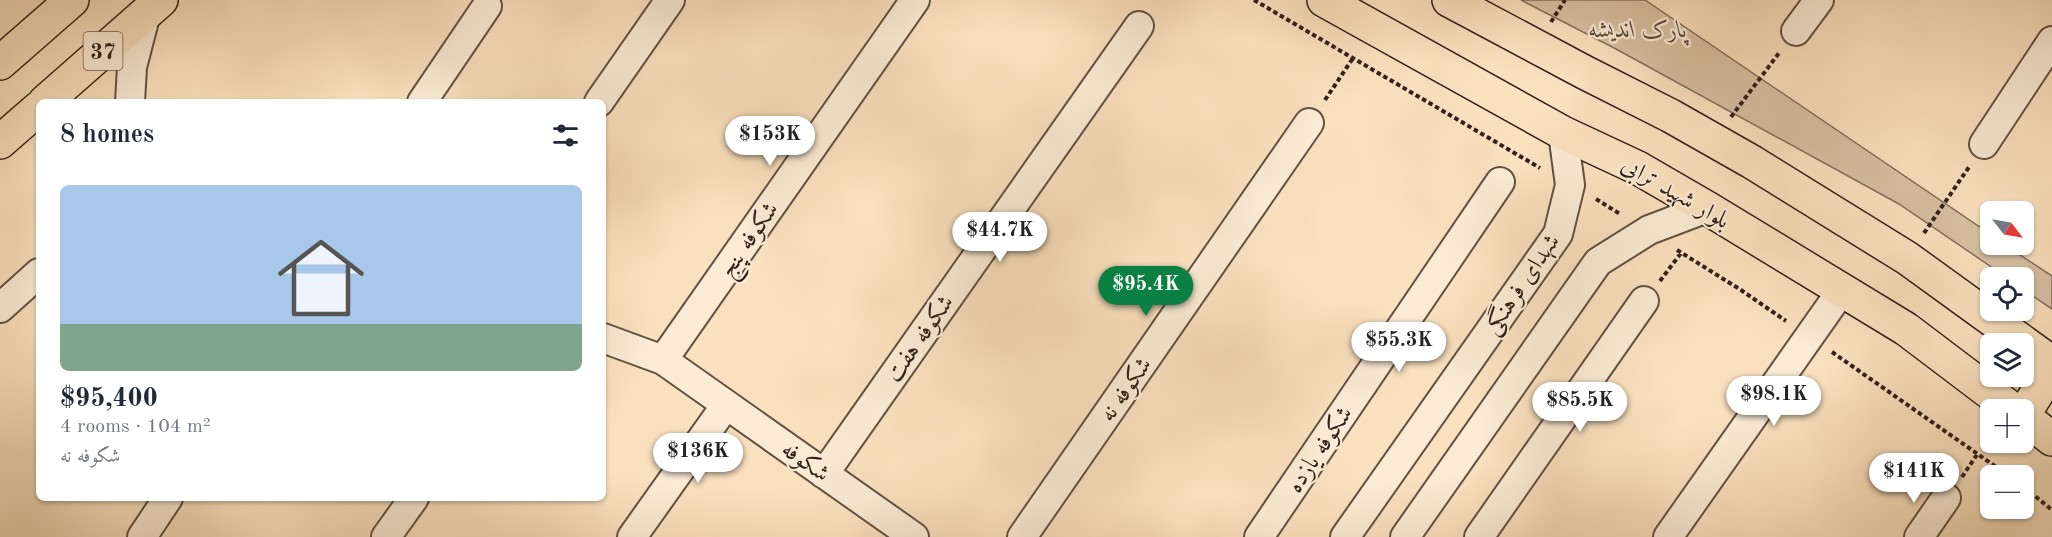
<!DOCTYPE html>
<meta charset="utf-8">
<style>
:root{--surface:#fff;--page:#f6f6f7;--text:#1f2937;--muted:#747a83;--accent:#0b8043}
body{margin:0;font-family:"Old Standard TT",Amiri,serif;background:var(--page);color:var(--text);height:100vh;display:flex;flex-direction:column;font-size:22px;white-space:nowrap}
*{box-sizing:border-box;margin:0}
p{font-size:20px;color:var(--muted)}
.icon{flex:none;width:33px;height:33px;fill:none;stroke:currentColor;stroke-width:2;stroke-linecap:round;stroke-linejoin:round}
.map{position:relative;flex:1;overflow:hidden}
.details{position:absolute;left:36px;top:99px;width:570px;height:402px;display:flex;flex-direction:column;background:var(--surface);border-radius:9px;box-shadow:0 2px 4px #0004}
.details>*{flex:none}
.needle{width:39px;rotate:121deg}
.fabs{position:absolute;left:1980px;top:201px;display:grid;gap:12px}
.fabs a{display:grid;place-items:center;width:54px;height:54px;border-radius:9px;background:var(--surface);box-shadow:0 2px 4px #0004;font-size:30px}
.price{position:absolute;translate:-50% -51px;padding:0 14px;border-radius:21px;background:#fff;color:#222;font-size:20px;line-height:39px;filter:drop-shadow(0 2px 3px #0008)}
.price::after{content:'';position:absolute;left:50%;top:36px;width:18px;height:14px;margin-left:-9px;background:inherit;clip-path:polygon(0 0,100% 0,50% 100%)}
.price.active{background:var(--accent);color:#fff}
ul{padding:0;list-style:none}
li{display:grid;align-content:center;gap:12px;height:318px;padding:0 24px}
li span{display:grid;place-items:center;height:186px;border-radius:9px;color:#555}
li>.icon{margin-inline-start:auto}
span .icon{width:108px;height:108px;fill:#fffc;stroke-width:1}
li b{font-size:26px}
h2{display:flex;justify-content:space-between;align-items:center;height:72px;padding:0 24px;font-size:26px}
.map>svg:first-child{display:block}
</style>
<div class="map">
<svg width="2052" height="537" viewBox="0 0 2052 537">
<rect width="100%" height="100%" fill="#f9e0be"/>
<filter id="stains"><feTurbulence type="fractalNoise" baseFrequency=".00333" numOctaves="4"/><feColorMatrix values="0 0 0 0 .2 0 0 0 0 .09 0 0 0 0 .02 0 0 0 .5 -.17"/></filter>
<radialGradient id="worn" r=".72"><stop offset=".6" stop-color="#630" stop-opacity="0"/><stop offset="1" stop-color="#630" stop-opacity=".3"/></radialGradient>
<path fill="#d7c0a2" stroke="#83705e" stroke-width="1.5" d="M1521,0H1645L1990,234V244L2005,245L2052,276V309L2024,290V278L2006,277L1899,204L1616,49Z"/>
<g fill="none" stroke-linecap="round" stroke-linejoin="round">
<defs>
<path id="minor" d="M1796,31L1819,0
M130,102L132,67L146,13
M422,102L487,6
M599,102L670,0
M1984,144L2052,41
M0,308L39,273
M603,338L663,360L914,537
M663,360L915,0
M824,474L1139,26
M142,537L168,498
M386,537L414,498
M632,537L726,405
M1022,537L1309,123
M1259,537L1500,182
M1345,537L1558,234L1570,185L1563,133
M1405,537L1598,262L1649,230L1707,208
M1479,537L1644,301
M1668,537L1842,290
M1919,537L1946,498"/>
<path id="major" d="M1324,0L1563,133L1638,168L1707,208L1906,329L2013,410
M1449,0L1584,72L1671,116L1752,162L1907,258L2052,363
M2024,414L2052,369
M2024,417L2052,439"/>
<path id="highway" d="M0,63L72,0
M45,102L161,0
M0,142L39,108"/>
</defs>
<use href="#minor" stroke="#625142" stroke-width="32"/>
<use href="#major" stroke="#2f2119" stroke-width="36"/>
<use href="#highway" stroke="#2f2119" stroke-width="36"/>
<path stroke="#2f2119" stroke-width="4" stroke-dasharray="4.5 3" stroke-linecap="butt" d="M1254,0L1540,168
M1551,22L1565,0
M1325,100L1353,58
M1731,117L1779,53
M1596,199L1620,214
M1924,233L1969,167
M1677,250L1741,290L1786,321
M1660,281L1681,253
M1832,352L2009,476
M1962,477L1978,453
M2024,487L2052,510"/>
<use href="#minor" stroke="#fbebd5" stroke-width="28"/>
<use href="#major" stroke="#f9e0be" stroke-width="33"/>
<use href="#highway" stroke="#f9e0be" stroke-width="33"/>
</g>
<g text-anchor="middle" stroke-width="4.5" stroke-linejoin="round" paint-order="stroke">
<rect fill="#fbebd5" stroke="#6c5e51" stroke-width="1.5" x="83.5" y="32" width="39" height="38" rx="4.5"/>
<g font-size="22" font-weight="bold" fill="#2f2119">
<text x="103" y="59">37</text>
</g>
<g font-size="24" font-style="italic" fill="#59493b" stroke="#fbebd5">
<text x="1638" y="37">پارک اندیشه</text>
</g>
<g font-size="24" fill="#2f2119" stroke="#fbebd5">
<text transform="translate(1676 192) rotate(30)" y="8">بلوار شهید ترابی</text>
<text transform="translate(748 239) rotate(-55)" y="8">شکوفه پنج</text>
<text transform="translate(1521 284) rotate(-56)" y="8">شهدای فرهنگی</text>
<text transform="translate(919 338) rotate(-55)" y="8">شکوفه هفت</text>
<text transform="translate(1125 389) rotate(-55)" y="8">شکوفه نه</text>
<text transform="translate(1319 449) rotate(-56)" y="8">شکوفه یازده</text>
<text transform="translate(806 461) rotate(35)" y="8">شکوفه</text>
</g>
</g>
<rect width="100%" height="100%" filter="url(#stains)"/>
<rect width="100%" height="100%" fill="url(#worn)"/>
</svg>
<div class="fabs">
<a><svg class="needle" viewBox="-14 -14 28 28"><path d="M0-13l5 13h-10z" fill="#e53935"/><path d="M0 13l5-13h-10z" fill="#747a83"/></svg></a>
<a><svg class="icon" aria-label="locate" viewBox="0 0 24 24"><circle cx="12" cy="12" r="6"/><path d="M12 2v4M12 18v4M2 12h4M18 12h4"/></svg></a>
<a><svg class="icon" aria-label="layers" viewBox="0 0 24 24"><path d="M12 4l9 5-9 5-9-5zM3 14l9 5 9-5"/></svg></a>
<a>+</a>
<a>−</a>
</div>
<b class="price" style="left:770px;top:167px">$153K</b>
<b class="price" style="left:1000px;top:263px">$44.7K</b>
<b class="price active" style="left:1146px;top:317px">$95.4K</b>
<b class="price" style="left:1399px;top:373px">$55.3K</b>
<b class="price" style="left:1774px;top:427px">$98.1K</b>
<b class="price" style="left:1580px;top:433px">$85.5K</b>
<b class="price" style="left:698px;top:484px">$136K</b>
<b class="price" style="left:1914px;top:504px">$141K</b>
<section class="details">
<h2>8 homes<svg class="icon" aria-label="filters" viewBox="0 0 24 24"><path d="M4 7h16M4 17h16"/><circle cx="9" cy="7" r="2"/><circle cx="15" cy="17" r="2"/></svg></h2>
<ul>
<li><span style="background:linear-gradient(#a9c7e8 75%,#7fa58c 0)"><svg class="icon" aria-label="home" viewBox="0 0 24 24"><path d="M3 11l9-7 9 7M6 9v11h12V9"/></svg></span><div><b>$95,400</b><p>4 rooms · 104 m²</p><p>شکوفه نه</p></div></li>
</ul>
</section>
</div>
